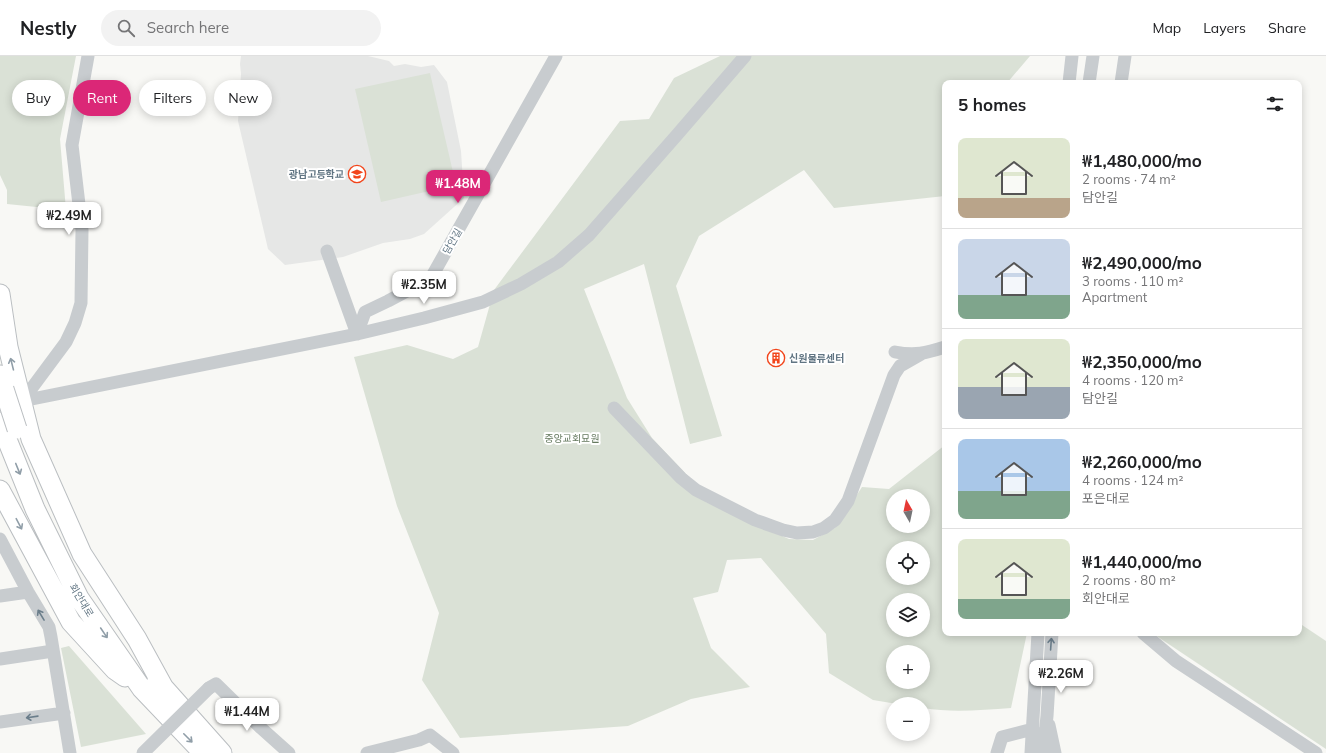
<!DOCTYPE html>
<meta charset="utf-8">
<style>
:root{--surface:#fff;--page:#f2f2f2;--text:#202124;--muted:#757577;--line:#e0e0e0;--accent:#db2777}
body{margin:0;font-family:Mulish,"Noto Sans KR",sans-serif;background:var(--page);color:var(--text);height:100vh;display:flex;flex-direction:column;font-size:15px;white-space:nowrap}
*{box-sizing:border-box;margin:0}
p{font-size:13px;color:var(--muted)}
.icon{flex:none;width:22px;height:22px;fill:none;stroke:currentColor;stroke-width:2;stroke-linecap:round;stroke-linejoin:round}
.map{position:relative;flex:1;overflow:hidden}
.details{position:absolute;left:942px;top:24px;width:360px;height:556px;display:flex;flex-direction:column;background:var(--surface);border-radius:8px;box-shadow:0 2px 10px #0003}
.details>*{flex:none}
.banner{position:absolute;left:12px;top:24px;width:380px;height:36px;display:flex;gap:8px}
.needle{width:26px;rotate:351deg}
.buttons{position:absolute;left:886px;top:433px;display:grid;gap:8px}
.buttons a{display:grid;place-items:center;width:44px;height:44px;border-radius:50%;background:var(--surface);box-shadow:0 2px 10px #0003;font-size:20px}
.price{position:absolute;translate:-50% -34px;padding:0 9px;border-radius:8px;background:#fff;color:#222;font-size:13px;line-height:26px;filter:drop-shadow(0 1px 2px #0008)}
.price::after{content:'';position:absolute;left:50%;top:24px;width:12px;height:9px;margin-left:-6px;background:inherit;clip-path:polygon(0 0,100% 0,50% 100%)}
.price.current{background:var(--accent);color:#fff}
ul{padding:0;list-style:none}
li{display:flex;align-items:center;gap:12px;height:100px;padding:0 16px}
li+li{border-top:1px solid var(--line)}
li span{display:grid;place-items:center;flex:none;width:112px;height:80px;border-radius:8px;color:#555}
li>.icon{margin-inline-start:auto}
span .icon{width:48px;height:48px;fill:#fffc;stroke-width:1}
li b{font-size:17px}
h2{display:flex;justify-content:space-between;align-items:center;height:48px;padding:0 16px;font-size:17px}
.tag{padding:0 14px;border-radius:18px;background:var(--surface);box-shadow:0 2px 10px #0003;font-size:14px;line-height:36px}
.tag.current{background:var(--accent);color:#fff}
header{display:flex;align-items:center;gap:24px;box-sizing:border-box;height:56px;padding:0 20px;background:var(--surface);border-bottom:1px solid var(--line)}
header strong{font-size:19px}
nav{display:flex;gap:22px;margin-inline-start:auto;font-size:14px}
.search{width:280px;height:36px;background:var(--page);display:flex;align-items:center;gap:10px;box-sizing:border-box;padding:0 14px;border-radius:22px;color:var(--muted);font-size:15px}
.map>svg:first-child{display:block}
</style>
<header>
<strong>Nestly</strong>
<div class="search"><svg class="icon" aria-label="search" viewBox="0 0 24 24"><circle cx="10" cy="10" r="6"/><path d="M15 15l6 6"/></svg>Search here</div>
<nav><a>Map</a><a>Layers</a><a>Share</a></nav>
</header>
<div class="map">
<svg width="1326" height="697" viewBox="0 0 1326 697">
<rect width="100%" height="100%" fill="#f8f8f5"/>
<path fill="#e6e7e6" d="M241,0H368L389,5L394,10L405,8L421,11L434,9L447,26L461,95L464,142L424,178L410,183L383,187L343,201L285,209L268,193L238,65L241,18L240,8Z"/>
<path fill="#dae1d6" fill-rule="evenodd" d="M0,0H76L60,83L66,154L7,148V134L0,119Z
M720,0H1030L1007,27H945V140L834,152L804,114L699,180L676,230L722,380L690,388L644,208L584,233L627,342L652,382L690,422L706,446L789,483L813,484L835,472L862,431L889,433L945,389V577H1027L1011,652C982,654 952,657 923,652V648H897L873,644L829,617L826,578L761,502L727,504L718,536L693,542L711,592L750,631L691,643L628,670L460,682L422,624L439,557L397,450L354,301L407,289L453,303L478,291L494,234L620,65L649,63L674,22ZM893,440H923V470H893ZM893,492H923V522H893ZM893,544H923V574H893ZM893,596H923V626H893Z
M430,17L456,129L381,146L355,33Z
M1299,567L1326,585V693L1155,579L1156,577H1299Z
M69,590L146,678L81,691L61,592Z"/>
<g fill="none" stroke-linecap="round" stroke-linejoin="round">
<defs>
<path id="highway" d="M0,238L8,291L31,383L82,498L137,583L165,634
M0,319L4,333
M0,366L35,453L79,542L142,633L203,697
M0,434L71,566L115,614L125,621
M157,624L222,697"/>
</defs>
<use href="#highway" stroke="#babec1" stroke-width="21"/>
<path stroke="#c8cccf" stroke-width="13" d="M1069,27L1072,0
M1089,27L1093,0
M1121,27L1125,0
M327,195L357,278
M357,278L365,256L388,245L431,222L556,0
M895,296C915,300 926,297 945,291
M22,345L357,278L424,262L483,246L521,228L558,206L589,179L676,80L745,0
M20,348L66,286L75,267L81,247L82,174L72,89L88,0
M614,352L681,422L696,434L755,464L783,474L797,477L813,476L824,472L835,464L848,445L894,319L900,310L921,298
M0,483L28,536L49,571L51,581L70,697
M0,540L28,536
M1143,577L1176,605L1316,697
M0,603L53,595
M209,632L216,628L261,672L289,697
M0,666L64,657
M1049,669L1055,697
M367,697L419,684L430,679L453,697
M997,697L1002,681L1033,673
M1031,697L1038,577
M1043,697L1047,660L1052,577"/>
<use href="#highway" stroke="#fff" stroke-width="19"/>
<defs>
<path id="highway-bridge" d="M4,333L17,373"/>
</defs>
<use href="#highway-bridge" stroke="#babec1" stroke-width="21" stroke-linecap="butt"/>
<path stroke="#c8cccf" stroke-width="13" d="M143,697L209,632"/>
<use href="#highway-bridge" stroke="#fff" stroke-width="19"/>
</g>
<defs><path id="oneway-shaft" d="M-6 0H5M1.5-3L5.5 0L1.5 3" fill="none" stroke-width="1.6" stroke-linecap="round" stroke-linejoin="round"/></defs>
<g stroke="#909ea8">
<use href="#oneway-shaft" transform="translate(12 308) rotate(-104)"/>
<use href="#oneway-shaft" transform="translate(18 413) rotate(68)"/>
<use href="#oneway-shaft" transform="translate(19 468) rotate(62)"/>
<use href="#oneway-shaft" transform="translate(104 577) rotate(56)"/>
<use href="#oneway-shaft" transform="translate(188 682) rotate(45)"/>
</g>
<g stroke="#6b7e8b">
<use href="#oneway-shaft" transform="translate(41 559) rotate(-121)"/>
<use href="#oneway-shaft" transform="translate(1051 588) rotate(-86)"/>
<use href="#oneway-shaft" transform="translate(32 661) rotate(172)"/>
</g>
<defs>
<symbol id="school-ring" viewBox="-11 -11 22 22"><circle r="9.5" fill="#fff" stroke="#f2451b" stroke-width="1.5"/><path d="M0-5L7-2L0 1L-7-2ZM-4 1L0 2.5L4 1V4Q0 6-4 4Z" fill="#f2451b"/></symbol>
<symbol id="building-ring" viewBox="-11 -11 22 22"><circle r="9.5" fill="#fff" stroke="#f2451b" stroke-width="1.5"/><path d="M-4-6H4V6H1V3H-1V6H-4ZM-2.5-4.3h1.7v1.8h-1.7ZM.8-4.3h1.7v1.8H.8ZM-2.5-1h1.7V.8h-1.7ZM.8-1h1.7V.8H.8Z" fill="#f2451b"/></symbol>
</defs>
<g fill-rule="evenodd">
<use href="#school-ring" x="347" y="108" width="20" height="20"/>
<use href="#building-ring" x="766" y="292" width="20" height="20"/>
</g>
<g text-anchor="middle" stroke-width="4" stroke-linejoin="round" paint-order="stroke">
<g font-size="10" font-weight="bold" fill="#617583" stroke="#fff" text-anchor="end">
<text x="344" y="122">광남고등학교</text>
<text x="789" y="306" text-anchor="start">신원물류센터</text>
</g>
<g font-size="10" fill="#617583" stroke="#fff">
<text transform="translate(452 185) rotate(-60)" y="4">담안길</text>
<text transform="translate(82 544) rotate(59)" y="4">회안대로</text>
</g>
<g font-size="10" fill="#667a60" stroke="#fff">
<text x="572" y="386">중앙교회묘원</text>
</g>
</g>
</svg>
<div class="buttons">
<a><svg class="needle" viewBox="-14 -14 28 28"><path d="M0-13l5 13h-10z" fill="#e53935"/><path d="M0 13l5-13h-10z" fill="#757577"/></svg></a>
<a><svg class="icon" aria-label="locate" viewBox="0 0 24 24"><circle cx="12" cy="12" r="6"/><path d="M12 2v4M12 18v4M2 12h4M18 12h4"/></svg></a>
<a><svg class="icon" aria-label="layers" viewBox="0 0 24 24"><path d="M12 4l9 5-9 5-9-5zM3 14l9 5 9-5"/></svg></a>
<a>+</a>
<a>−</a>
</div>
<b class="price current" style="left:458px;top:148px">₩1.48M</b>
<b class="price" style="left:69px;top:180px">₩2.49M</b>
<b class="price" style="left:424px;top:249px">₩2.35M</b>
<b class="price" style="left:1061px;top:638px">₩2.26M</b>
<b class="price" style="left:247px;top:676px">₩1.44M</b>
<div class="banner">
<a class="tag">Buy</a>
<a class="tag current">Rent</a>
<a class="tag">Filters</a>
<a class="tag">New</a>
</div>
<section class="details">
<h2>5 homes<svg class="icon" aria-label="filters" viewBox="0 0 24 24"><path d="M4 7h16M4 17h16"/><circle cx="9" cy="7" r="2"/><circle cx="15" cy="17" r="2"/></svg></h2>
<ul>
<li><span style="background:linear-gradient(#dfe7d0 75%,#b9a48a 0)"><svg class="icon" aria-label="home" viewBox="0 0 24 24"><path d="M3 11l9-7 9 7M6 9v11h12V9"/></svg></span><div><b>₩1,480,000/mo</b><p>2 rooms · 74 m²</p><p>담안길</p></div></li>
<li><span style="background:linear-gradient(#c9d6e8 70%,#7fa58c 0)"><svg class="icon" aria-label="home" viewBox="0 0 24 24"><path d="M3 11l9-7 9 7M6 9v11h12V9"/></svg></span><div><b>₩2,490,000/mo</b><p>3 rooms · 110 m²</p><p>Apartment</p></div></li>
<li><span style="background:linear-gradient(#dfe7d0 60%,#9aa5b1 0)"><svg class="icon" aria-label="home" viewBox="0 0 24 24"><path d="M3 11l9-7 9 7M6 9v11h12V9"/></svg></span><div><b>₩2,350,000/mo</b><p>4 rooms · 120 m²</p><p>담안길</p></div></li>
<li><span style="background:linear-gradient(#a9c7e8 65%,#7fa58c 0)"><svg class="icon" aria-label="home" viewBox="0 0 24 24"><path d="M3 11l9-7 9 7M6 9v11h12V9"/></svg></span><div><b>₩2,260,000/mo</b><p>4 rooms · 124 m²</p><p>포은대로</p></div></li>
<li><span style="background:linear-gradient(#dfe7d0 75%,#7fa58c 0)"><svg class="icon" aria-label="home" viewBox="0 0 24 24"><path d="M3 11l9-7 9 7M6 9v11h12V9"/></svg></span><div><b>₩1,440,000/mo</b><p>2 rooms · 80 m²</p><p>회안대로</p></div></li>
</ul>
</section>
</div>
